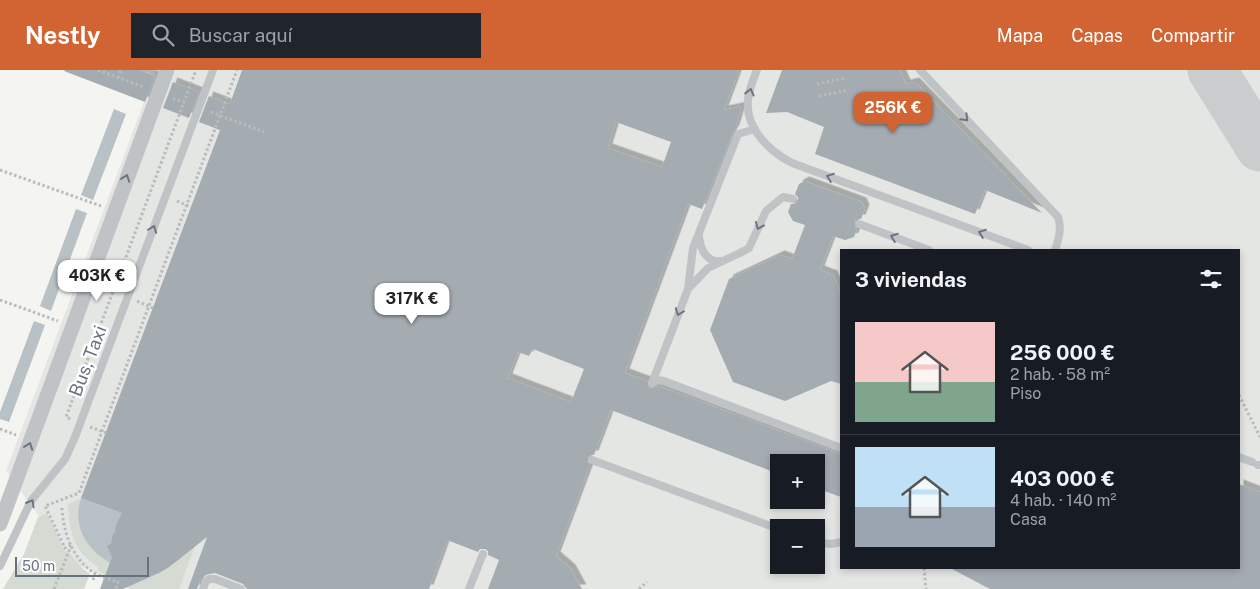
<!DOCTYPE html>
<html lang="es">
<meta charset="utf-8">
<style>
:root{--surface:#171b24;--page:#20242c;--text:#f1f3f6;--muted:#9ea1a6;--line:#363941;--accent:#d26333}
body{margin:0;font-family:"Public Sans",sans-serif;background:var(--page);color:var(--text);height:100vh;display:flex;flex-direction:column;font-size:19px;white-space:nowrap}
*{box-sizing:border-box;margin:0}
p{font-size:16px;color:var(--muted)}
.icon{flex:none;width:28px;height:28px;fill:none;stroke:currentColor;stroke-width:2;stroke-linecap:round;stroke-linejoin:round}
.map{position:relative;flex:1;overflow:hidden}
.drawer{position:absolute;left:840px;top:179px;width:400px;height:320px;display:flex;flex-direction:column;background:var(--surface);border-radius:0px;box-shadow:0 2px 8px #0003}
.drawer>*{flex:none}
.tools{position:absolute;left:770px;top:384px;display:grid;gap:10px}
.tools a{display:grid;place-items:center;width:55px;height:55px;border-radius:0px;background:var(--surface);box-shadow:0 2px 8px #0003;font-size:25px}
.scale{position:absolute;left:15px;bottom:12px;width:134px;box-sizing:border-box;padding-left:5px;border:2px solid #66727f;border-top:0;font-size:14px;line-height:18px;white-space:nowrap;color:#66727f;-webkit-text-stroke:4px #fff;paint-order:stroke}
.price{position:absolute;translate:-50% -42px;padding:0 11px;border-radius:10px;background:#fff;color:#222;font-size:16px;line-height:32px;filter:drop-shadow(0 1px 2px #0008)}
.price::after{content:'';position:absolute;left:50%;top:30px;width:15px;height:11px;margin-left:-8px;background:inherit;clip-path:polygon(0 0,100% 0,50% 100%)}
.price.on{background:var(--accent);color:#fff}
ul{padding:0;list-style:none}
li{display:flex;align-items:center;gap:15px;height:125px;padding:0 15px}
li+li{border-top:1px solid var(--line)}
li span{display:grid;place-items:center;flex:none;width:140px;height:100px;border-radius:0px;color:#555}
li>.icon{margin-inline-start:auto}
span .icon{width:60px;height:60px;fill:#fffc;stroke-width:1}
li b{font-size:21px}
h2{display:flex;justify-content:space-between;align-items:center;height:60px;padding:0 15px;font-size:21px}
header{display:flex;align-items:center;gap:30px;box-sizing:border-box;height:70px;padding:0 25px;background:var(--accent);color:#fff}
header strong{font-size:24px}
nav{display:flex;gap:28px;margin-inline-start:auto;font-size:18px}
.search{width:350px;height:45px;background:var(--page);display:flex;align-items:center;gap:12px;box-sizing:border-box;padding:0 18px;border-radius:0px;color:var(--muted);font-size:19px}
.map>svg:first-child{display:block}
</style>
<header>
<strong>Nestly</strong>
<div class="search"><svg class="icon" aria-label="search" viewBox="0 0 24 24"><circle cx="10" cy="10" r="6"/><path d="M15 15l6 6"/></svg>Buscar aquí</div>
<nav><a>Mapa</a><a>Capas</a><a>Compartir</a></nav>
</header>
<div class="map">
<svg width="1260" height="519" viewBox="0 0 1260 519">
<defs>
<filter id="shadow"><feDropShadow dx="4.5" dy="-4.5" stdDeviation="0" flood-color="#0004"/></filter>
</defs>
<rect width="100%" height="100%" fill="#f4f4f1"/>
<path fill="#e4e6e4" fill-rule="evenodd" d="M156,0H1260V519H135L34,477L43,452L6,401ZM841,180H1239V498H841ZM779,392H816V430H779ZM779,458H816V495H779Z"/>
<path fill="#d5dbd2" d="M81,428C73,454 87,480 110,493L105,505L98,500V497C74,481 69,462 68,434Z
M47,443L65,482L68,481L82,498L90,504L84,519H3L24,484L38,447Z
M197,471L179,519H130L122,516L150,507L168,499Z"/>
<path fill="#b8c1c6" d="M114,39L126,44L93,130L81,125Z
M76,139L87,143L51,241L40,236Z
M34,251L45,255L9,352L0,349V342Z
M81,428L128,445L116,455L117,459L122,461L112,466L114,482L110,493C86,479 72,456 81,428Z"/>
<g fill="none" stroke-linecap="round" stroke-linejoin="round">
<path stroke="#caccce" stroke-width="49" d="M1212,0L1260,77"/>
</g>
<path fill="#a5acb1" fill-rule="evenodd" filter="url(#shadow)" d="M65,0H140L155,6L145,32L64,1Z
M242,0H739L724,40L742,36L735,59L733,62L702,139L688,134L625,303L647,311V316L650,318L659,316L841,384V427L816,418V392H779V404L611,340L594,385H591L587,388V391L590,395L556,486L571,499L582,519H488L499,490L488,485V481L485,479H480L478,482L447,470L429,519H247L243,514L215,503L205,505L200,511L197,519H188L207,467L168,498L159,503L123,519H100L112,487L107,476L112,473V466L115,462L116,455L122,443L81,428L220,60L199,52L209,26L230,34ZM616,52L671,72L662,97L608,78ZM533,279L584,299L571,332L508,308L518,282L529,286Z
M782,0H900L906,14L915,12L1042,143L985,120L975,144L815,84L824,57L787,42L766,43Z
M173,12L199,22L189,48L163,38Z
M805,111L862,132L865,139L861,149H856L854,153V157L857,159L854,167L845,170L833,166L820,200L833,205L841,224V314L831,311L785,331L733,312L710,260L729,209L780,185L792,189L805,155L793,151L788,142L791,134H795L798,131V127L795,124L799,114Z
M1239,414L1260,422V519H990L950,498H1239Z"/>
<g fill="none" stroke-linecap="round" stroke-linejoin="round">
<path stroke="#b9bbbd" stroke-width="3" stroke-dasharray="2.5 2.5" stroke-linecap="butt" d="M98,0L144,17
M118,8L121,0
M817,14L845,8
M819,26L848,20
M173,28L186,33
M211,42L264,62
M0,100L101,136
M177,131L191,137
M0,230L58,251
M137,231L153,238
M1239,325L1260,367
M70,349L66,347L196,0
M90,357L106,363
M0,359L16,365
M62,438C63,462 73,491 96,504C103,507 111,510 118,512L116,519
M71,475L65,478L45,436L79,423L237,0
M924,498L926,519
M93,510L95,503
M54,519L71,476
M639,519L647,512"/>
<path stroke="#c0c3c6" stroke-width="8" d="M757,0C753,10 749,19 748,30C745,58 769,81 792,93L1028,180
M920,0L1058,147C1062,159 1059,168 1055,180
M859,154L929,180
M699,166C700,178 706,193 721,191
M688,219L708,198L740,183L749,178L766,141L783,127L793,129
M652,313L688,219L693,178L738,64L755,59
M652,313L658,310L664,311L841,378
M1239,387L1252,392
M592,390L779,459
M1258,395H1260
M816,472L831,474L841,472
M0,496L31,431L65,389L75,367L213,0
M203,519L205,513L209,509H215L241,519
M469,519L483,484"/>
<path stroke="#c0c3c6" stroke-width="15" d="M0,454L167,0"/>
</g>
<defs><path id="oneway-chevron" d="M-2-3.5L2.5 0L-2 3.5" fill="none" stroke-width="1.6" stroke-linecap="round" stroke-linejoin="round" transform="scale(1.25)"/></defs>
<g stroke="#6a7683">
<use href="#oneway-chevron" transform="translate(750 22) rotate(-76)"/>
<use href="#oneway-chevron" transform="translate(965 48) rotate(46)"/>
<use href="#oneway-chevron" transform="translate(830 107) rotate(-160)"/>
<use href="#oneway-chevron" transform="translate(126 108) rotate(-70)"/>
<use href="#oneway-chevron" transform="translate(759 156) rotate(113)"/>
<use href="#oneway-chevron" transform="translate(153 159) rotate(-69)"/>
<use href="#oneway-chevron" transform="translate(982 163) rotate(-160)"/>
<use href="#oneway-chevron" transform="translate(894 167) rotate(-160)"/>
<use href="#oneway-chevron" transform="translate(679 242) rotate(111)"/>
<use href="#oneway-chevron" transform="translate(29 376) rotate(-70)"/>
<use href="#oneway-chevron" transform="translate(31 433) rotate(-60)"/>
</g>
<g text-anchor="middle" stroke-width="5" stroke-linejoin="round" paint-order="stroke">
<g font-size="18" fill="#66727f" stroke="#fff">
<text transform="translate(88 291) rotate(-69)" y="6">Bus, Taxi</text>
</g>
</g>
</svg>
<div class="tools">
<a>+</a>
<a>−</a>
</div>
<div class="scale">50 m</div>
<b class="price on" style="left:893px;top:64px">256K €</b>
<b class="price" style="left:97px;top:232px">403K €</b>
<b class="price" style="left:412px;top:255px">317K €</b>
<section class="drawer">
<h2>3 viviendas<svg class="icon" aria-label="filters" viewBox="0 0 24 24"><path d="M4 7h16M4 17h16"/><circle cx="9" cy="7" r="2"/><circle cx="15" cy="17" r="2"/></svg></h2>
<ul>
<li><span style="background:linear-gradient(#f6c9c9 60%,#7fa58c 0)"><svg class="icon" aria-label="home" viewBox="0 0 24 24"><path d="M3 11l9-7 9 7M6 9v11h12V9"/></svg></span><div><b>256 000 €</b><p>2 hab. · 58 m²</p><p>Piso</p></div></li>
<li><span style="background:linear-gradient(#bfe0f5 60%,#9aa5b1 0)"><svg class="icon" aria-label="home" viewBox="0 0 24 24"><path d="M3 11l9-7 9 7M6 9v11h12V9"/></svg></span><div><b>403 000 €</b><p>4 hab. · 140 m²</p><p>Casa</p></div></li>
</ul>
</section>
</div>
